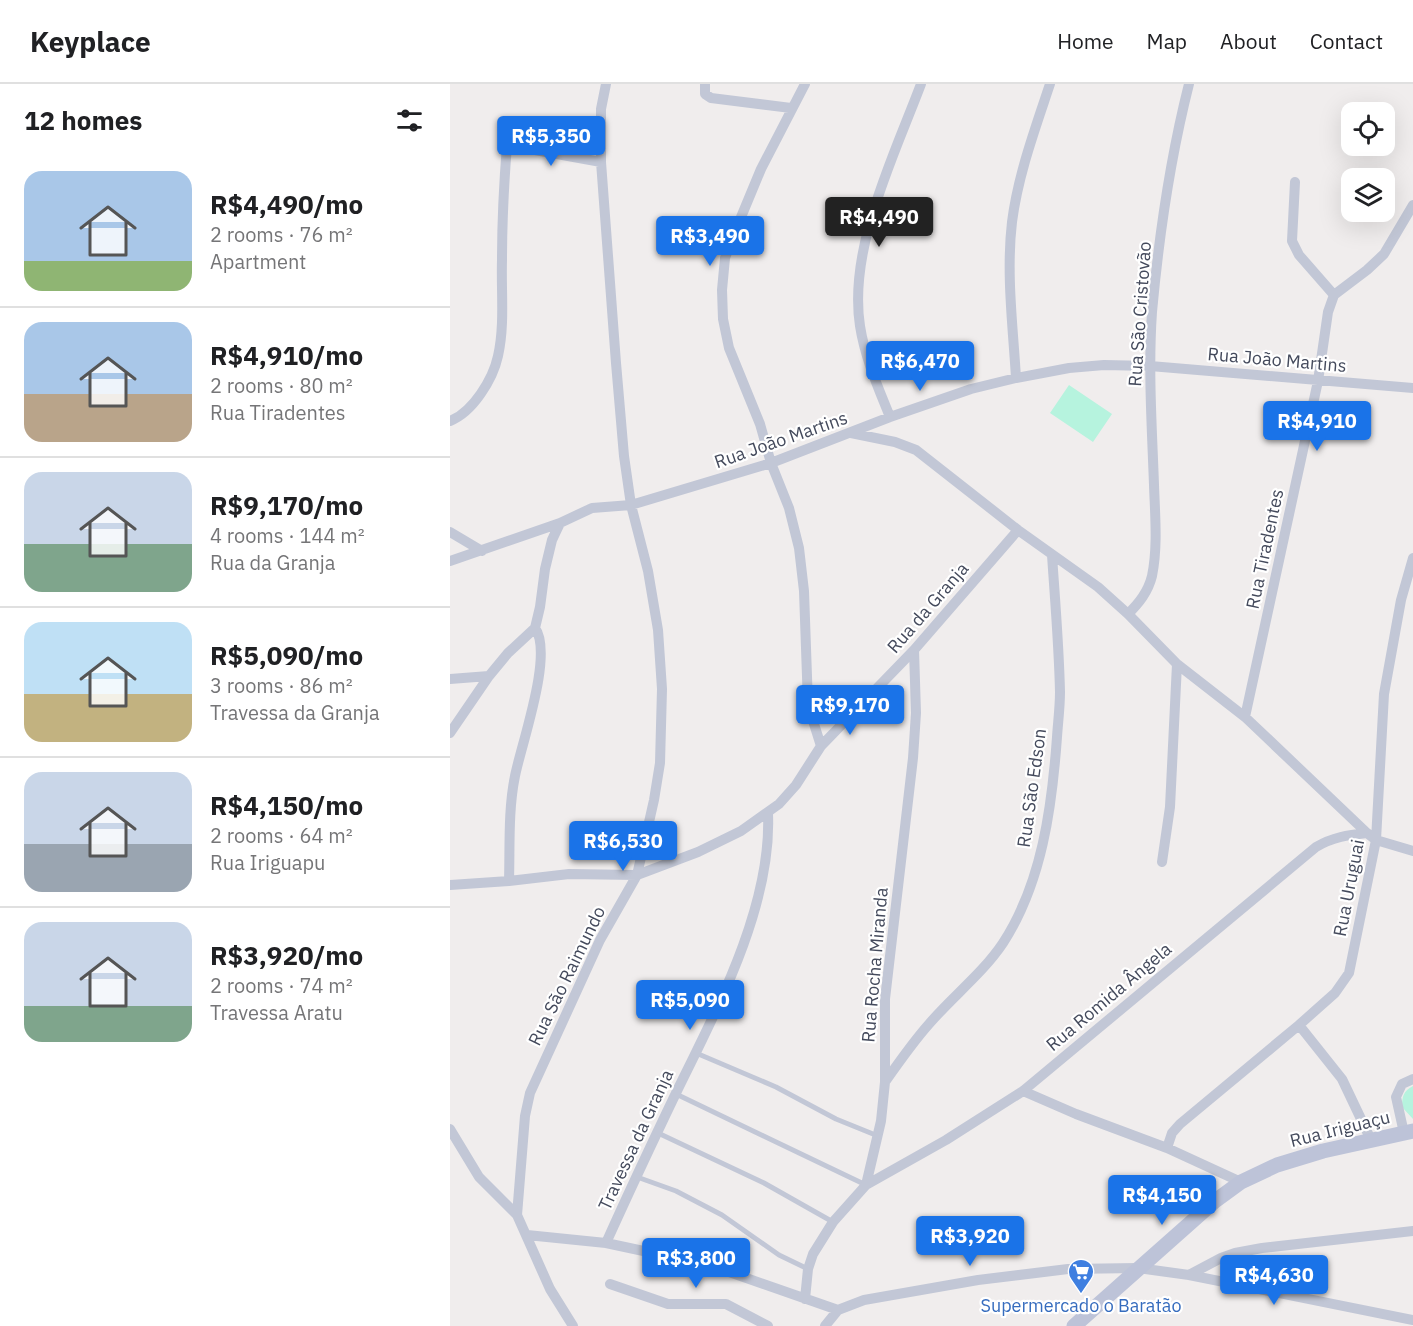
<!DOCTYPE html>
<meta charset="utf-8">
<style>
:root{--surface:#fff;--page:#f2f2f2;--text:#202124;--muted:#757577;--line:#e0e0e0;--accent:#1a73e8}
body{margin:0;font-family:"IBM Plex Sans",sans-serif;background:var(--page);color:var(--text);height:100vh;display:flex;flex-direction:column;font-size:22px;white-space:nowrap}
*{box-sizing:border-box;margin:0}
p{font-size:20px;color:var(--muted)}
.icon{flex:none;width:33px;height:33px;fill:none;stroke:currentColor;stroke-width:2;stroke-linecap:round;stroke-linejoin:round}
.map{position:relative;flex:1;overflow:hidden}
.side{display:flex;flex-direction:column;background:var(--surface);width:450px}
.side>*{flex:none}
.controls{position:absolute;left:891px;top:18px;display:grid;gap:12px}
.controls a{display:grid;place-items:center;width:54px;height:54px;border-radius:12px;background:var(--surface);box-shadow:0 6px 24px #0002;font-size:30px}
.price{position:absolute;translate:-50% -51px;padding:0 14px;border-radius:6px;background:var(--accent);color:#fff;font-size:20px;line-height:39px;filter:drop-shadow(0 2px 3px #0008)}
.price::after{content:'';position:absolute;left:50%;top:36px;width:18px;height:14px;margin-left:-9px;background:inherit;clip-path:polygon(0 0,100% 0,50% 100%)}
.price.current{background:#222;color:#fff}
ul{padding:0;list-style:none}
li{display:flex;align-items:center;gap:18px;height:150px;padding:0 24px}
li+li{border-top:2px solid var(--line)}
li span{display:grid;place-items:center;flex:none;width:168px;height:120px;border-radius:18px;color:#555}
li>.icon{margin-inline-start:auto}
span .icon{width:72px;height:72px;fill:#fffc;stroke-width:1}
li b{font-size:26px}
h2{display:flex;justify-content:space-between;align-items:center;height:72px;padding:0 24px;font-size:26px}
header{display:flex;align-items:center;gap:36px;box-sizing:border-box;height:84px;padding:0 30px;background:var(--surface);border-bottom:2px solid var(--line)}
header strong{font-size:28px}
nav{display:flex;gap:33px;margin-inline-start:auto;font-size:21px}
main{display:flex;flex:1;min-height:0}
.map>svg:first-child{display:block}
</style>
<header>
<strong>Keyplace</strong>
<nav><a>Home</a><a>Map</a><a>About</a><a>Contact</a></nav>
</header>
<main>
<section class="side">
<h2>12 homes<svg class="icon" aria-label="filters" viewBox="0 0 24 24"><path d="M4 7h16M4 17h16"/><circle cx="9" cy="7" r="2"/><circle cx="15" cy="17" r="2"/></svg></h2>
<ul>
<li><span style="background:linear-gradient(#a9c7e8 75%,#8fb573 0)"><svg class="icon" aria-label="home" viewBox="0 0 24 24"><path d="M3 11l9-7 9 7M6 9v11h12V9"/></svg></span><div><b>R$4,490/mo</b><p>2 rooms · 76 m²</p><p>Apartment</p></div></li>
<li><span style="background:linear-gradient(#a9c7e8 60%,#b9a48a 0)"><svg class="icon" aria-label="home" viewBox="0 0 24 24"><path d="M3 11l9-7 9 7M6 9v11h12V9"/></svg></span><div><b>R$4,910/mo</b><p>2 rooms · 80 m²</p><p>Rua Tiradentes</p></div></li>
<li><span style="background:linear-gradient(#c9d6e8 60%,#7fa58c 0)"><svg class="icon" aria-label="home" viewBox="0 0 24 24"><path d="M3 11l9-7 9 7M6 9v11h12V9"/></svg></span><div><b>R$9,170/mo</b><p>4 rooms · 144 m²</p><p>Rua da Granja</p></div></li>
<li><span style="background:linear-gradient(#bfe0f5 60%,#c2b280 0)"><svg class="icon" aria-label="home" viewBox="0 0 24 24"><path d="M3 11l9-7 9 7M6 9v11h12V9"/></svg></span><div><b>R$5,090/mo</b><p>3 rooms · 86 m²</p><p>Travessa da Granja</p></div></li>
<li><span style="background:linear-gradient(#c9d6e8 60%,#9aa5b1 0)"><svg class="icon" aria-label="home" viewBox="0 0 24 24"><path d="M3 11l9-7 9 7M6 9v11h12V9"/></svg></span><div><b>R$4,150/mo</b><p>2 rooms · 64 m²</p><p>Rua Iriguapu</p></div></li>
<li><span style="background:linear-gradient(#c9d6e8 70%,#7fa58c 0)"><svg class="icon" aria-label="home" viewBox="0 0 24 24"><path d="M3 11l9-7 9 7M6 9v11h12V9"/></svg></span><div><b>R$3,920/mo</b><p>2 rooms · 74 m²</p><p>Travessa Aratu</p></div></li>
</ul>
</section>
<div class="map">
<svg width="963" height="1242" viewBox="0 0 963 1242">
<rect width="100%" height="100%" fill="#f0eded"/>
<path fill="#b6f3de" d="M619,301L662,330L643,358L600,329Z
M963,1002V1035L952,1023C952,1013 953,1007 963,1002Z"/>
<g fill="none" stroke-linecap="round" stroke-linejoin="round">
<path stroke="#c2c7d6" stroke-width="5" d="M246,969L326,1003L386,1035L428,1052
M226,1010L416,1101
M208,1049L314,1099L383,1138
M187,1093L226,1107L272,1131L329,1171L358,1185"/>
<path stroke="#c2c7d6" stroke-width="10" d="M255,0V10L261,14L341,24
M355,0L311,85L289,138L275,174L272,206L273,235L279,264L310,340L321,379L339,424L349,464L354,507L358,621L371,662
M845,98L842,157L849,171L884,211
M566,294C563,243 556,189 562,138C568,91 585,45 600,0
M440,333C428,303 415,274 410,242C398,164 444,72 471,0
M0,337C23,328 43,295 48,272C55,241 51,207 52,176C52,137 54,99 57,61L151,78
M401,349L445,358L466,366L568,446L648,503L678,530L727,580L795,633L917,749L926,756L963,767
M0,448L32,467
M0,477L110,439L142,424L181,421L321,379L440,333L521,305L566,294L619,284L654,281L700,282L963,304
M678,530C689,519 698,508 702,492C708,463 705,431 704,401C702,344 698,286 702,228C709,151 720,75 739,0
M0,595L39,592
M795,633L868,297L878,228L884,211L917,186L934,170L963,121
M0,649L39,592L58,569L85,544L90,523L95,485L102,456L110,439
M712,778L720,723L727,580
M59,797C60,763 58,726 65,692C71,661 104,570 85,544
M0,801L59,797L119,790L187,791L248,768L291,747L329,720L346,701L371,662L464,566L568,446
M849,941L892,995L921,1056
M435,998C449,978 463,958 479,940C503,912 533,889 553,859C592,799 602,723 607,653C608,638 610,623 610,608C609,562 605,516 602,471
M573,1007L626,1030L717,1064L791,1098
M0,1045L29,1093L67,1131L100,1205L123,1242
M954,1049L946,1013L952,1000L963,995
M717,1064L722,1049L730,1040L849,941L885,909L899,889L926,756L934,610L951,516L963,474
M416,1101L496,1056L573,1007L866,763C883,753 898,751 917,749
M67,1131L75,1032L80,1009L150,856L187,791L204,716L210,679L212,605L208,546L198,487L181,421L174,372L166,279L151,78V25L156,0
M77,1151L156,1159L259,1181L388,1226
M156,1159C179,1108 202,1059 226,1009C266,927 322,823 318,730
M739,1191L771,1174L785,1169L812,1164L963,1147
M160,1200L218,1220H276L318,1242
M355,1215L358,1185L363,1170L383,1138L416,1101L431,1037L435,998V915L463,674L466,629L464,566
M375,1242L388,1226L414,1216L528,1196L618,1185L688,1184L739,1191L963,1236"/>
<path stroke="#bdc3d8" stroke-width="15" d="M624,1242L765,1117L791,1098L827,1081L873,1067L963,1047"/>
</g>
<defs>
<symbol id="supermarket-pin" viewBox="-11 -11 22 30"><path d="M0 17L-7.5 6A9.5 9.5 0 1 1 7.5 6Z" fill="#3f7fe0" stroke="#fff"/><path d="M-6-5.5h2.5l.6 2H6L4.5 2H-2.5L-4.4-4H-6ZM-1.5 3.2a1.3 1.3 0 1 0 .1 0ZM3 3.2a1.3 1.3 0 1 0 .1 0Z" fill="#fff"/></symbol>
</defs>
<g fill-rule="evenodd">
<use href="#supermarket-pin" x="616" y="1173" width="30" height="40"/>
</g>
<g text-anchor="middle" stroke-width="4.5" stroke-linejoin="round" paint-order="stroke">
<g font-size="18" fill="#444a5c" stroke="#fff">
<text transform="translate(690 230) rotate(-86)" y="6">Rua São Cristovão</text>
<text transform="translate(827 276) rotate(5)" y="6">Rua João Martins</text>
<text transform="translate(331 356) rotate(-19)" y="6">Rua João Martins</text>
<text transform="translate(815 465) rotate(-78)" y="6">Rua Tiradentes</text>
<text transform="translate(478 524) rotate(-49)" y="6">Rua da Granja</text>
<text transform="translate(582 704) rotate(-82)" y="6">Rua São Edson</text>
<text transform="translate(899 804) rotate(-79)" y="6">Rua Uruguai</text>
<text transform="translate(425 881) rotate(-85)" y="6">Rua Rocha Miranda</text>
<text transform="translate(117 892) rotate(-64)" y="6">Rua São Raimundo</text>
<text transform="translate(659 913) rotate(-40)" y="6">Rua Romida Ângela</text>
<text transform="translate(890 1045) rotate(-14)" y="6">Rua Iriguaçu</text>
<text transform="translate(186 1056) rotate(-65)" y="6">Travessa da Granja</text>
</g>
<g font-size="18" fill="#366cbe" stroke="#fff">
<text x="631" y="1228">Supermercado o Baratão</text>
</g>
</g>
</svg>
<div class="controls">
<a><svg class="icon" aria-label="locate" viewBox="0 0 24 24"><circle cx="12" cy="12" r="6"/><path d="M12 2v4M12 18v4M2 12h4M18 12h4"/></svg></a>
<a><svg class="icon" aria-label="layers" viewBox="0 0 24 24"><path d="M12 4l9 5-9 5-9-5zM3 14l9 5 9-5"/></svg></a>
</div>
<b class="price" style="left:101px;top:83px">R$5,350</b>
<b class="price current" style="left:429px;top:164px">R$4,490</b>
<b class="price" style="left:260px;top:183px">R$3,490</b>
<b class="price" style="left:470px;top:308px">R$6,470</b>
<b class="price" style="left:867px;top:368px">R$4,910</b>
<b class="price" style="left:400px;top:652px">R$9,170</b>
<b class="price" style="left:173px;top:788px">R$6,530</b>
<b class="price" style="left:240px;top:947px">R$5,090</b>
<b class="price" style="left:712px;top:1142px">R$4,150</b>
<b class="price" style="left:520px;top:1183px">R$3,920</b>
<b class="price" style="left:246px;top:1205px">R$3,800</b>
<b class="price" style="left:824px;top:1222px">R$4,630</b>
</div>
</main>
